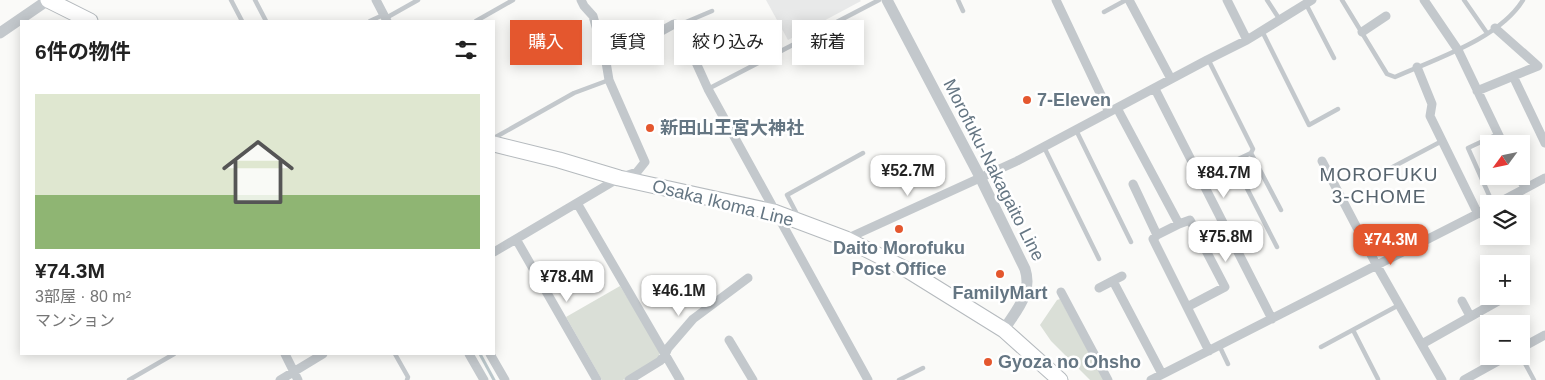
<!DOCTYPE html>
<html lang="ja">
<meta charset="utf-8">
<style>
:root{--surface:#fff;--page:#f6f6f6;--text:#222;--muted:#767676;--line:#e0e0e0;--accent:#e4572e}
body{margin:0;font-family:Helvetica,"Noto Sans JP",sans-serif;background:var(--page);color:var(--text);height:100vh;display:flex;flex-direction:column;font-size:19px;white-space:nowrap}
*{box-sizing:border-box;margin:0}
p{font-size:16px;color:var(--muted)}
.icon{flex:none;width:28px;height:28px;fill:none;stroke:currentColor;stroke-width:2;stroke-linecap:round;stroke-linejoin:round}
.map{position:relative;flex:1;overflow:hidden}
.side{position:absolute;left:20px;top:20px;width:475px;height:335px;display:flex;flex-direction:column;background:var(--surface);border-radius:0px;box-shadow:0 2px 12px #0003}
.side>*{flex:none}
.banner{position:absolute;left:510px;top:20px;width:475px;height:45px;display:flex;gap:10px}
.needle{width:32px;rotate:237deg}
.controls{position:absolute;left:1480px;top:135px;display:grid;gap:10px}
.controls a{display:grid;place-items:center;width:50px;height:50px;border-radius:0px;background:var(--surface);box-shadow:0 2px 12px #0003;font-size:25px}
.price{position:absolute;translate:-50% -42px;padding:0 11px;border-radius:10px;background:#fff;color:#222;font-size:16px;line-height:32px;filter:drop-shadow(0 1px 2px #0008)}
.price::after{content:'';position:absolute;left:50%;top:30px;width:15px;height:11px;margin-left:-8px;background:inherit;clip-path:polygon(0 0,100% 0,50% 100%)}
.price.on{background:var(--accent);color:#fff}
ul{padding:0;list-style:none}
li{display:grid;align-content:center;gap:10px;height:265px;padding:0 15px}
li+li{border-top:1px solid var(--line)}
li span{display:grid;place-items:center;height:155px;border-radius:0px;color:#555}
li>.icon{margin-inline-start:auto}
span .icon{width:90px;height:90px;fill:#fffc;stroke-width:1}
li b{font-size:21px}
h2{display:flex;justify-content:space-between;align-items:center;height:60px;padding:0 15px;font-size:21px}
.pill{padding:0 18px;border-radius:0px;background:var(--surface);box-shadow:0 2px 12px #0003;font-size:18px;line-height:45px}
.pill.on{background:var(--accent);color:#fff}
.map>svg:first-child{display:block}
</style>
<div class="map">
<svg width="1545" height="380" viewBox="0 0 1545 380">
<rect width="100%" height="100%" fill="#fafaf8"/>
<path fill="#e8e9e9" d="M766,0H860L861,1L788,40Z"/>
<path fill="#dadfd7" d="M620,286L660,350L659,358L623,380H602L566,317Z
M1060,299L1104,380H1090L1051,341L1040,325L1057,300Z"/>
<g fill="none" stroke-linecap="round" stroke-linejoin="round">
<path stroke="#bbc7cb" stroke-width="3" d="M480,354L494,380"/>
<defs>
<path id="primary" d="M48,0L90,21
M494,144L559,160L619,178L774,212L846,239L909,271L1004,330L1060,380"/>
</defs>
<use href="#primary" stroke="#b5babe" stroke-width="17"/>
<path stroke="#c3c8cc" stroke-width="4.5" d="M231,0L242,21
M255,0L266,21
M958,0L963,11
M1267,0L1280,20
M1342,0L1387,74L1395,77C1435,59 1499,39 1523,0
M1464,0L1487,33
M1306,4L1334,58
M1104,12L1126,0
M386,18L418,0
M370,21L383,15
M476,21L513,0
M679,25L712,11
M1262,31L1309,125L1338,109
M708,89L879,0
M1076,130L1131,242
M494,138L574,93L609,80
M1044,147L1099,259
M1251,153L1281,210
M1233,161L1277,247
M1387,170L1442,141
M1200,177L1251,153L1253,149L1208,59
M1493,204L1468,148L1498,134
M798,216L787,195L863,153
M1353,330L1378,379
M1219,345L1228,364
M1321,347L1399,305
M395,354L408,377L407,380
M1521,356L1534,380
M129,380L174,354
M899,380L923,368"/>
<path stroke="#c3c8cc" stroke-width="9" d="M376,0L387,21
M1056,0L1109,112
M1129,0L1171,79
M1227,0L1247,40
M1424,0L1458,50L1503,144
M1362,32L1386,16
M606,62L674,24L679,25L708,89L868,380
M1417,67L1432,104L1430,116L1478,214
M1513,76L1545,143
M1155,89L1272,319
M1477,91L1538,66L1495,28
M1117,108L1179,224L1157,235L1133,184
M1322,161L1377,266L1442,380
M1519,176L1525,188
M577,203L680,380
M1496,204L1545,178
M1179,224L1190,220L1225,287L1187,307
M1157,235L1153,239L1209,351
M516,239L597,380
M846,239L1017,161L1207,60L1247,40L1312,0
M494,252L619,178L637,172L645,162L609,80L606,62L593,16L584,6L581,0
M1113,281L1162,374
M1099,288L1122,276
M1061,292L1108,380
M1462,301L1470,316
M729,340L753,380
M1422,344L1507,296
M1521,348L1545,335
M285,354L298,380
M469,354L484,380
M490,354L505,380
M280,380L323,354
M629,380L660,361L665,355L668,348L693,319L748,278
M1151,380L1489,208
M1464,380L1507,356"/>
<path stroke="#c3c8cc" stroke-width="11" d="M887,0L980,177L1025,269C1033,294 1016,310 1004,330
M0,33L48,0"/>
<use href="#primary" stroke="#fff" stroke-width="15"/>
</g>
<g fill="#e4572e" stroke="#fff" stroke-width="2">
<circle cx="1027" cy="100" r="5"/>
<circle cx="650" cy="128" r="5"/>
<circle cx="899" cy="229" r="5"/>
<circle cx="1000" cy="274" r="5"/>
<circle cx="988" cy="362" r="5"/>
</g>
<g text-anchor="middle" stroke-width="5" stroke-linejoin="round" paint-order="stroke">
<g font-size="18" font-weight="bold" fill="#657683" stroke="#fff" text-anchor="start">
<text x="1037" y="106">7-Eleven</text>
<text x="660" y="134">新田山王宮大神社</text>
<text x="899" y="254" text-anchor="middle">Daito Morofuku<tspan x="899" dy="21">Post Office</tspan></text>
<text x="1000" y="299" text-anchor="middle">FamilyMart</text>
<text x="998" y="368">Gyoza no Ohsho</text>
</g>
<g font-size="18" fill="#657683" stroke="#fff">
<text transform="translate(994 170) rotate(63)" y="6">Morofuku-Nakagaito Line</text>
<text transform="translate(723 203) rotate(14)" y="6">Osaka Ikoma Line</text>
</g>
<g font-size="19" letter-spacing="1" fill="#57646e" stroke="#fff">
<text x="1379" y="181">MOROFUKU<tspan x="1379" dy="22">3-CHOME</tspan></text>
</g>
</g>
</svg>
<div class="controls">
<a><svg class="needle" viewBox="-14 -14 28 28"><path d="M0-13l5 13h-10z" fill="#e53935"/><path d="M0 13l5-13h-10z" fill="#767676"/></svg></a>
<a><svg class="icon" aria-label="layers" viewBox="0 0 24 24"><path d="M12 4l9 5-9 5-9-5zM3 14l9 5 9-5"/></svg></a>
<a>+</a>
<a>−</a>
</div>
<b class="price" style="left:908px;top:197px">¥52.7M</b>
<b class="price" style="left:1224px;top:199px">¥84.7M</b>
<b class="price" style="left:1226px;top:263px">¥75.8M</b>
<b class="price on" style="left:1391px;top:266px">¥74.3M</b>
<b class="price" style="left:567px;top:303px">¥78.4M</b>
<b class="price" style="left:679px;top:317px">¥46.1M</b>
<div class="banner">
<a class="pill on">購入</a>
<a class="pill">賃貸</a>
<a class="pill">絞り込み</a>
<a class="pill">新着</a>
</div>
<section class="side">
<h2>6件の物件<svg class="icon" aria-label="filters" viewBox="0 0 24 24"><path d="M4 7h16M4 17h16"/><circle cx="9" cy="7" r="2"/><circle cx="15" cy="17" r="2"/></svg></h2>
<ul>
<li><span style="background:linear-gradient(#dfe7d0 65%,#8fb573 0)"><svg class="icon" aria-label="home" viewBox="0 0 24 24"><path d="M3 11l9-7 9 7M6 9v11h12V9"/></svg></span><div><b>¥74.3M</b><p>3部屋 · 80 m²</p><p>マンション</p></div></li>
</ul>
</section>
</div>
